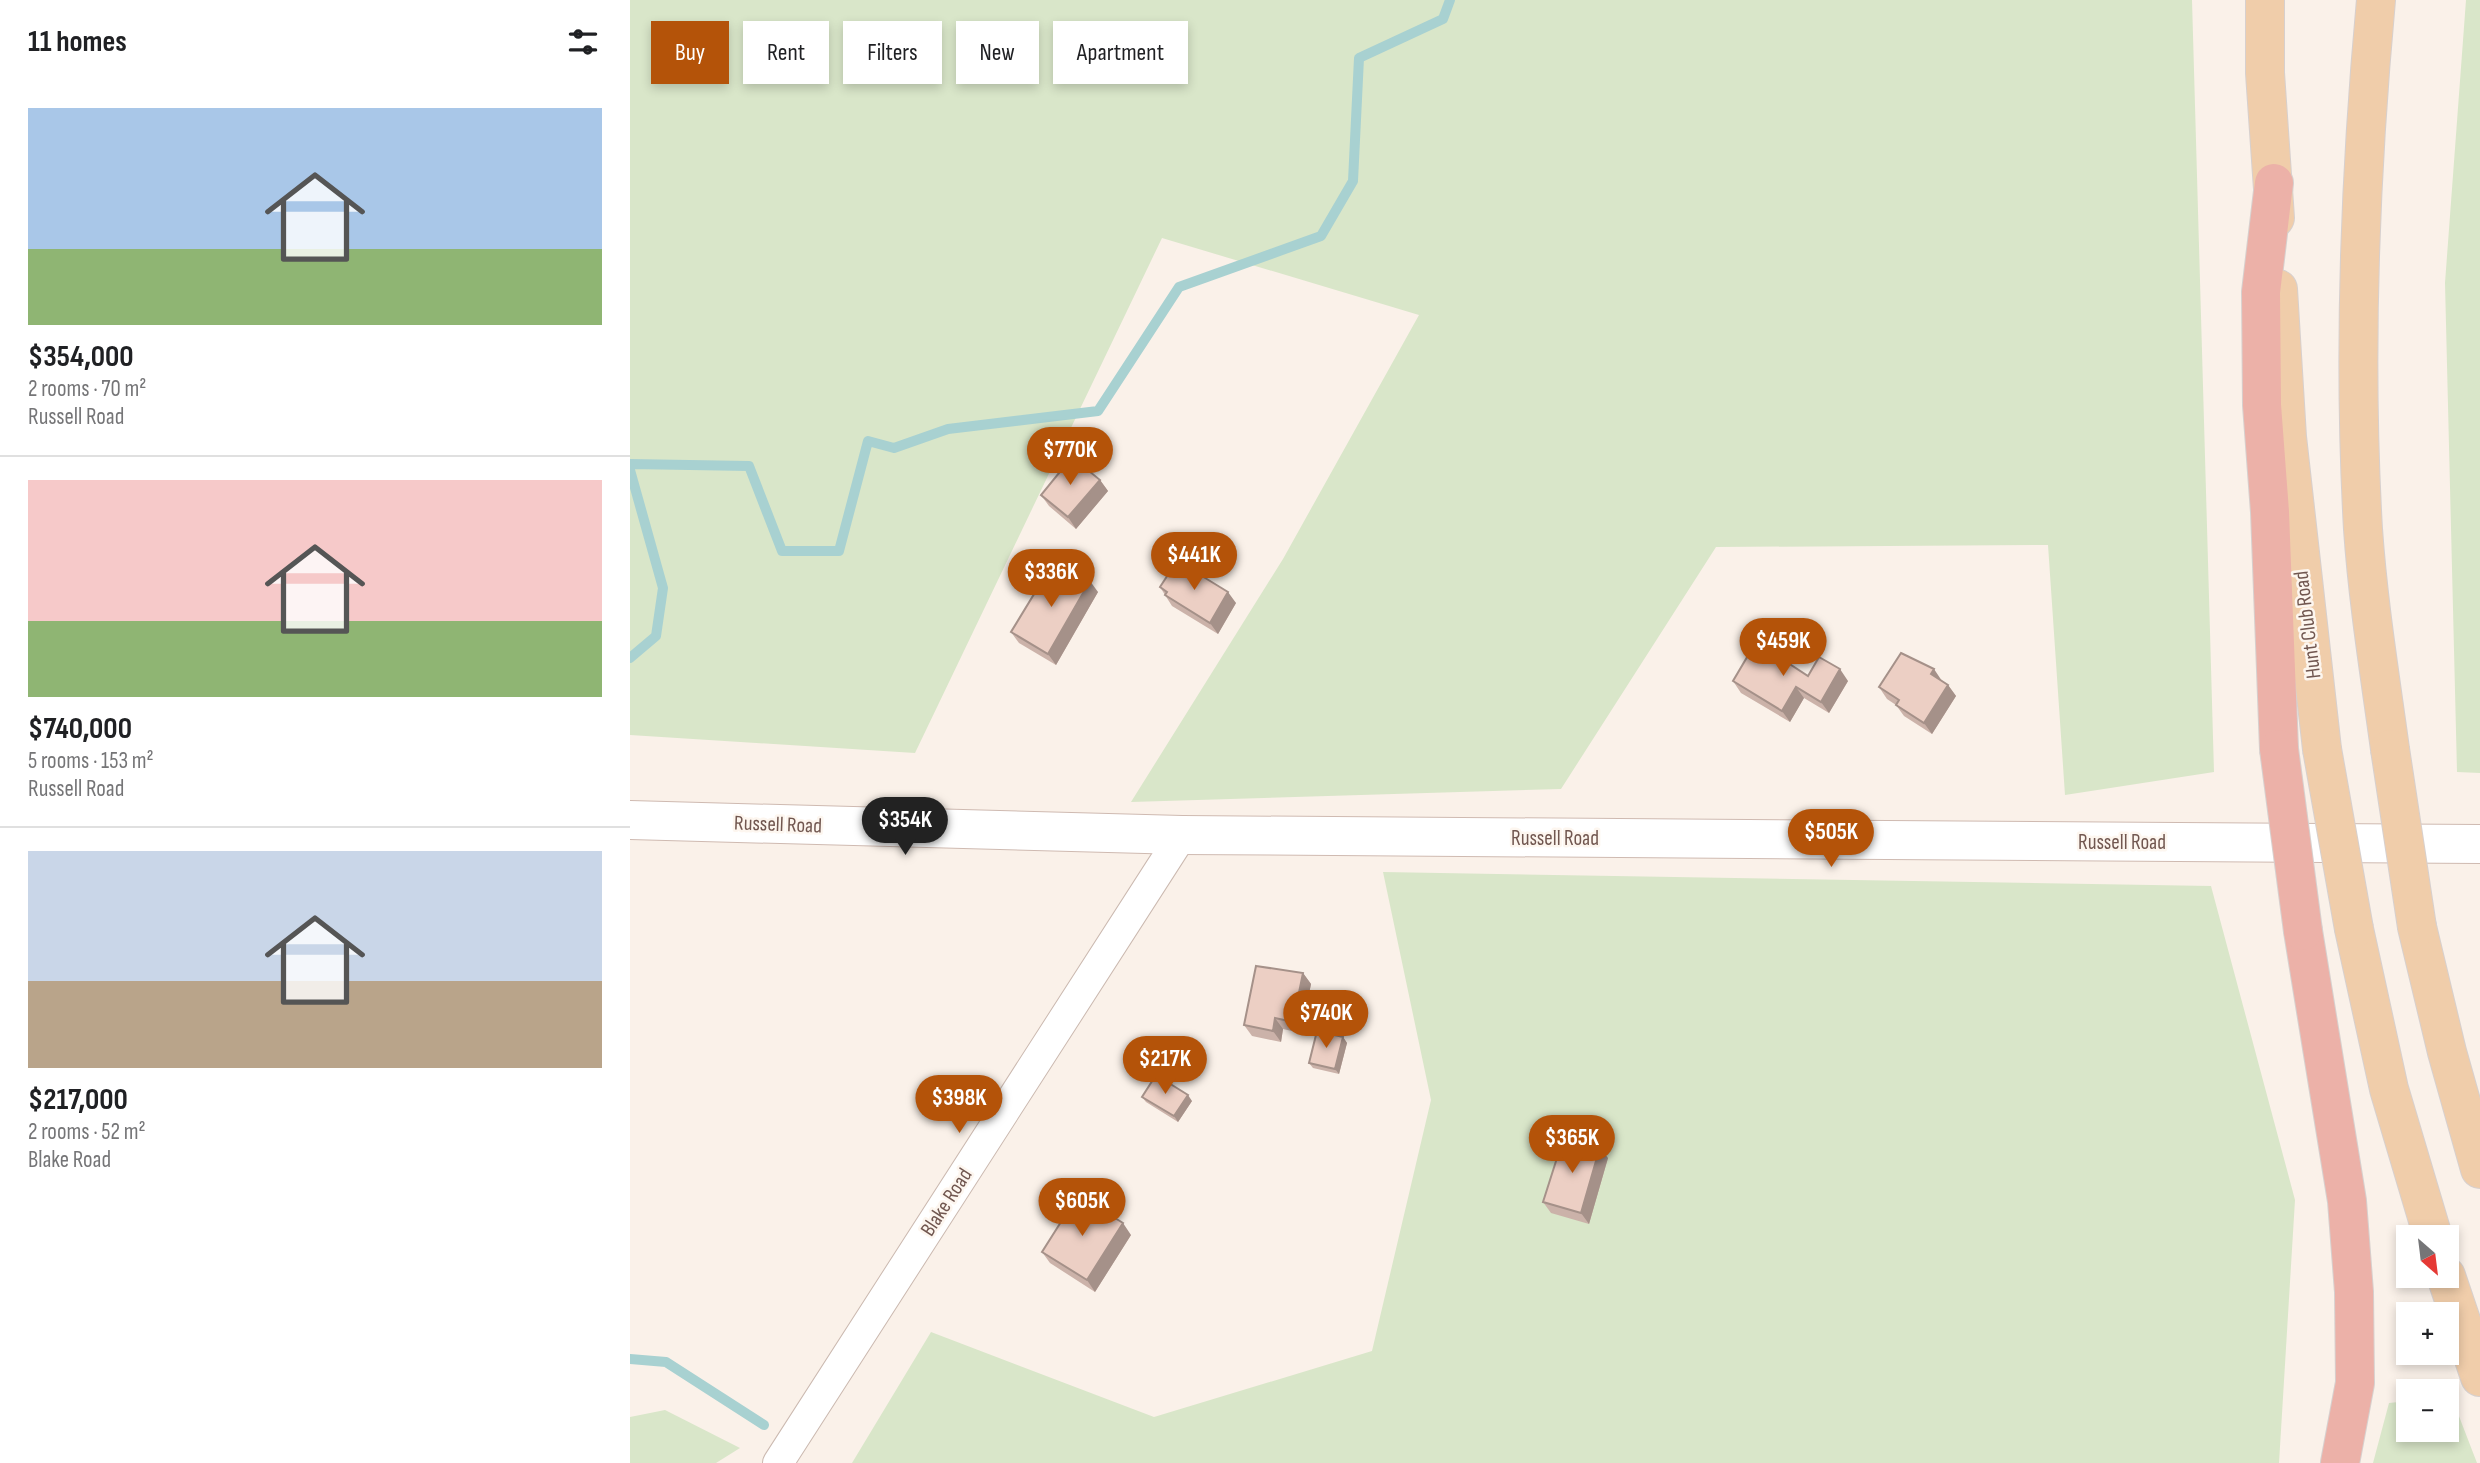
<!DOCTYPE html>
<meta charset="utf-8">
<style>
:root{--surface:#fff;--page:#f6f6f6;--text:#202124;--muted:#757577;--line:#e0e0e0;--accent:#b45309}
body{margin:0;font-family:"Sofia Sans Condensed",sans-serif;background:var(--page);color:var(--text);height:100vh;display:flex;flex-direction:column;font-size:26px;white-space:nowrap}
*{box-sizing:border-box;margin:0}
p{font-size:23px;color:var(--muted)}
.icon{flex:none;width:38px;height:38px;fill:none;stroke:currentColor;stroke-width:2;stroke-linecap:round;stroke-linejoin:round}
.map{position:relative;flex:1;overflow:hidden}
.panel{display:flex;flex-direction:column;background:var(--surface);width:630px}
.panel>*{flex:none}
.hud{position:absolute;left:21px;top:21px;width:665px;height:63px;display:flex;gap:14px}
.needle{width:46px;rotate:152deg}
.buttons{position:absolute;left:1766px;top:1225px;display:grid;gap:14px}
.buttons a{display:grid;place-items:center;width:63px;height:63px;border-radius:0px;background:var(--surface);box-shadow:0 4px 10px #0003;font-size:35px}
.price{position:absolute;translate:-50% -60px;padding:0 16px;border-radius:24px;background:var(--accent);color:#fff;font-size:23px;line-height:46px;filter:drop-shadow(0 2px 4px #0008)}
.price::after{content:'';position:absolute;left:50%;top:42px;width:21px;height:16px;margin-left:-10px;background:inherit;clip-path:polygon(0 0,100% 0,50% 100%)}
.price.on{background:#222;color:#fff}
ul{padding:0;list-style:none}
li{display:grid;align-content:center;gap:14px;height:371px;padding:0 28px}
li+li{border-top:2px solid var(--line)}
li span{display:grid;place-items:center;height:217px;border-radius:0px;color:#555}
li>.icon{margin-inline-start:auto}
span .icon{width:126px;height:126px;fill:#fffc;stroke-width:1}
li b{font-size:30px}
h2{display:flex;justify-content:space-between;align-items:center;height:84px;padding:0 28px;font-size:30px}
.chip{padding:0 24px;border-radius:0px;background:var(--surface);box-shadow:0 4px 10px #0003;font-size:24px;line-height:63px}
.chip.on{background:var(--accent);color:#fff}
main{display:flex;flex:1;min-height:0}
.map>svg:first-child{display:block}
</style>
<main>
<section class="panel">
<h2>11 homes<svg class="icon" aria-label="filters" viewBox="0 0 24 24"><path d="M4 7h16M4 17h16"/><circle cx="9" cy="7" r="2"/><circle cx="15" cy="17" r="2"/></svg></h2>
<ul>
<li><span style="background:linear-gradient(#a9c7e8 65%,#8fb573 0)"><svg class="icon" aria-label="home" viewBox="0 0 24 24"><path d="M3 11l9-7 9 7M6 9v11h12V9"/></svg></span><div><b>$354,000</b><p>2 rooms · 70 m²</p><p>Russell Road</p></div></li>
<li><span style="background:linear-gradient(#f6c9c9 65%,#8fb573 0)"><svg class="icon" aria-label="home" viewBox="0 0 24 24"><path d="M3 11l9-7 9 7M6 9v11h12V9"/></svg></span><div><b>$740,000</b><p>5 rooms · 153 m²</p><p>Russell Road</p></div></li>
<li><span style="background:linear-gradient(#c9d6e8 60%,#b9a48a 0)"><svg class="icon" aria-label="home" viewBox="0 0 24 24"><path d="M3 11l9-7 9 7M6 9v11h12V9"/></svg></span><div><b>$217,000</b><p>2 rooms · 52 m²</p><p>Blake Road</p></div></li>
</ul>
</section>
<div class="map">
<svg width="1850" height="1463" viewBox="0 0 1850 1463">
<rect width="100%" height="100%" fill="#faf1e9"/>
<path fill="#d9e6c9" d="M0,0H1562L1584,772L1435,795L1418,545L1086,547L931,789L501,802L653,559L789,315L532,238L285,753L0,735Z
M1836,0H1850V773L1827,772L1815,283Z
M753,872L1581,886L1665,1200L1649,1463H222L301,1332L524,1417L742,1351L801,1100Z
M1778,1401V1430H1816L1817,1402L1827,1411L1847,1463H1743L1759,1403Z
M35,1410L110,1448L86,1463H0V1417Z"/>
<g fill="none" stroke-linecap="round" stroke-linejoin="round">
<path stroke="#a8d1d1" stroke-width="10" d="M0,464L119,466L152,551H209L238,441L264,448L318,429L468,411L549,287L691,236L723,181L729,58L813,19L820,0
M0,470L33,588L26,636L0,658
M0,1359L36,1362L134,1425"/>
<defs>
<path id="minor" d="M148,1463L552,835"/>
<path id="secondary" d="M0,820L552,835L1850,844"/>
<path id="primary" d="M1635,0V73L1645,218
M1746,0C1730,174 1723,354 1733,529C1738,602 1750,676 1760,749
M1648,289L1657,437L1692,749
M1787,927L1817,1052L1850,1169
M1724,929L1759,1089L1803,1237
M1816,1276L1850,1377"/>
<path id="motorway" d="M1644,183L1631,292L1632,405L1640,512L1649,749
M1673,931L1717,1201L1724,1292L1725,1383L1710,1463"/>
</defs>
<use href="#minor" stroke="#cbb9b0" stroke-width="32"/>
<use href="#secondary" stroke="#cfbab1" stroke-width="40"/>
<use href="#primary" stroke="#d7d0ce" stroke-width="40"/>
<use href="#motorway" stroke="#d7d0ce" stroke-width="40"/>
<use href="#minor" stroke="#fff" stroke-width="30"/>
<use href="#secondary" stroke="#fff" stroke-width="38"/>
<use href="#primary" stroke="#f0cdaa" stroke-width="38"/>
<use href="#motorway" stroke="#ecb1a8" stroke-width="38"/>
<defs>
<path id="primary-bridge" d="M1692,749L1724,929
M1760,749L1787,927"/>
<path id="motorway-bridge" d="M1649,749L1673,931"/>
</defs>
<use href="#primary-bridge" stroke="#d7d0ce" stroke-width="40" stroke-linecap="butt"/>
<use href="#motorway-bridge" stroke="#d7d0ce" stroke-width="40" stroke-linecap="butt"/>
<use href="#primary-bridge" stroke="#f0cdaa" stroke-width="38"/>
<use href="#motorway-bridge" stroke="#ecb1a8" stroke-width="38"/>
</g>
<path fill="#cbb2a9" d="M470,480L478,491L446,529L419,506L411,495Z
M548,570L606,603L588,634L542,606L535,595L530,587Z
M422,573L468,592L426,665L389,643L381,632L417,591L425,578Z
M1178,676L1218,681L1199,713L1174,698L1160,722L1111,693L1103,681Z
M1312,681L1318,685L1326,696L1302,734L1274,716L1266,705L1257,699L1249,687Z
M673,973L681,984L671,1033L653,1029L651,1042L622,1036L614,1025Z
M713,1037L717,1043L709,1074L683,1068L679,1063Z
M512,1097L562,1101L548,1122L516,1102Z
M978,1158L959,1224L921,1213L913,1202Z
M501,1235L465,1292L420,1263L412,1252Z"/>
<path fill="#a59189" d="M470,480L478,491L446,529L438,517Z
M460,581L468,592L426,665L418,654Z
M598,592L606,603L588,634L580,623Z
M1210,669L1218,681L1199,713L1191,702Z
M1304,669L1312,681L1301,674Z
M1318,685L1326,696L1302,734L1294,723Z
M1166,687L1174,698L1160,722L1152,711Z
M673,973L681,984L671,1033L663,1022Z
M645,1018L653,1029L651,1042L643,1031Z
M713,1037L717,1043L709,1074L705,1069Z
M558,1095L562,1101L548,1122L544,1116Z
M970,1147L978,1158L959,1224L951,1213Z
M493,1223L501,1235L465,1292L457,1280Z"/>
<path fill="#eccfc4" stroke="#a59189" stroke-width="2" d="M442,457L470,480L438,517L411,495Z
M433,564L460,581L418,654L381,632L409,586L417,591L426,576L422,573L426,566L430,569Z
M554,565L598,592L580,623L535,595L537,592L530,587L543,567L548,570Z
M1126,642L1178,676L1189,657L1210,669L1191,702L1166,687L1152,711L1103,681Z
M1271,653L1304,669L1301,674L1318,685L1294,723L1266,705L1269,700L1249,687Z
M626,966L673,973L663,1022L645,1018L643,1031L614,1025Z
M687,1031L713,1037L705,1069L679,1063Z
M526,1075L558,1095L544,1116L512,1097Z
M934,1136L970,1147L951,1213L913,1202Z
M448,1195L493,1223L457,1280L412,1252Z"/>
<g text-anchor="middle" stroke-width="5" stroke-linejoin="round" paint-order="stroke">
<g font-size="21" fill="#715750" stroke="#fdf6ef">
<text transform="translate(1677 625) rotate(-97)" y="7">Hunt Club Road</text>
<text transform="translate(148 824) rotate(2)" y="7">Russell Road</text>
<text x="925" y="845">Russell Road</text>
<text x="1492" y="849">Russell Road</text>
<text transform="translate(316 1202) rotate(-57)" y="7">Blake Road</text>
</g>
</g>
</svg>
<div class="buttons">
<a><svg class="needle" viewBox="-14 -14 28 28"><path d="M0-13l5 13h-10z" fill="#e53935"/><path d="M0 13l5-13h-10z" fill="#757577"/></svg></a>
<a>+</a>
<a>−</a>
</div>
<b class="price" style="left:440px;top:487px">$770K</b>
<b class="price" style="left:564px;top:592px">$441K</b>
<b class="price" style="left:421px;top:609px">$336K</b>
<b class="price" style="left:1153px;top:678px">$459K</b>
<b class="price on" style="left:275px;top:857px">$354K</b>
<b class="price" style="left:1201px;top:869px">$505K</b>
<b class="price" style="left:696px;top:1050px">$740K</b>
<b class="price" style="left:535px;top:1096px">$217K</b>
<b class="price" style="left:329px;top:1135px">$398K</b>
<b class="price" style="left:942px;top:1175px">$365K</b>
<b class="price" style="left:452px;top:1238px">$605K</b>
<div class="hud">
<a class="chip on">Buy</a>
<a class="chip">Rent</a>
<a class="chip">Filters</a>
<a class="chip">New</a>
<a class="chip">Apartment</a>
</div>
</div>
</main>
